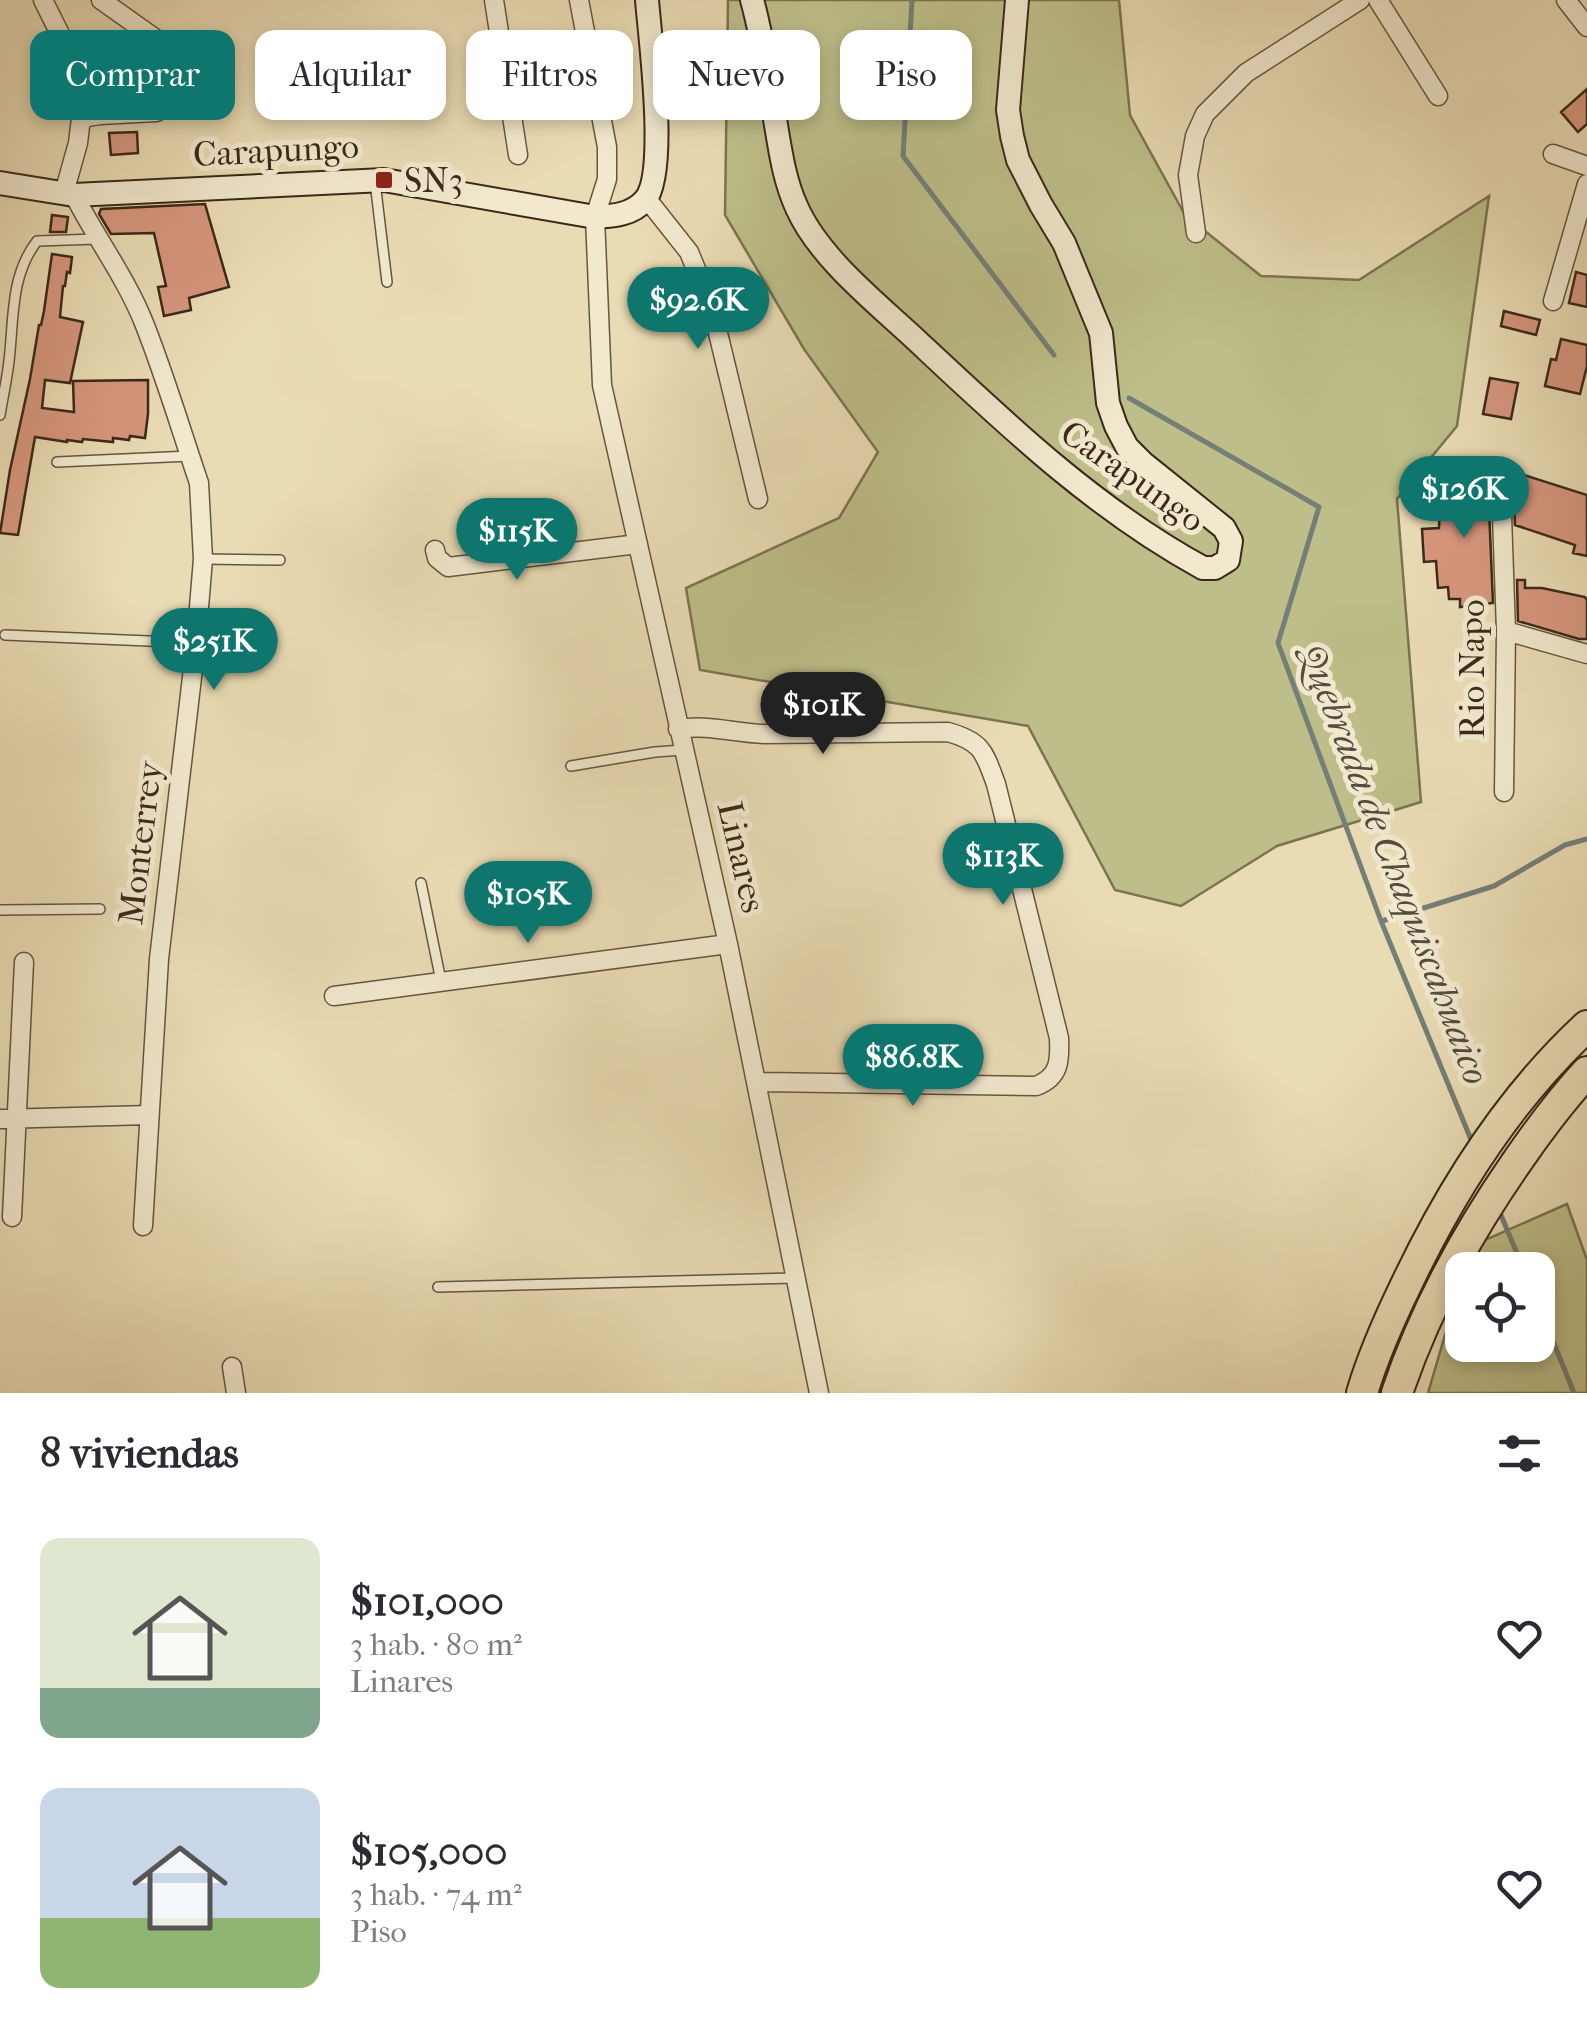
<!DOCTYPE html>
<html lang="es">
<meta charset="utf-8">
<style>
:root{--surface:#fff;--page:#f7f7f7;--text:#2b2b33;--muted:#7c7c81;--accent:#0f766e}
body{margin:0;font-family:"IM FELL French Canon",serif;background:var(--page);color:var(--text);height:100vh;display:flex;flex-direction:column;font-size:38px;white-space:nowrap}
*{box-sizing:border-box;margin:0}
p{font-size:32px;color:var(--muted)}
.icon{flex:none;width:55px;height:55px;fill:none;stroke:currentColor;stroke-width:2;stroke-linecap:round;stroke-linejoin:round}
.map{position:relative;height:1393px;overflow:hidden}
.side{display:flex;flex-direction:column;background:var(--surface);flex:1}
.side>*{flex:none}
.top-card{position:absolute;left:30px;top:30px;width:1000px;height:90px;display:flex;gap:20px}
.buttons{position:absolute;left:1445px;top:1252px;display:grid;gap:20px}
.buttons a{display:grid;place-items:center;width:110px;height:110px;border-radius:20px;background:var(--surface);box-shadow:0 5px 15px #0003;font-size:50px}
.price{position:absolute;translate:-50% -85px;padding:0 22px;border-radius:35px;background:var(--accent);color:#fff;font-size:32px;line-height:65px;filter:drop-shadow(0 2px 5px #0008)}
.price::after{content:'';position:absolute;left:50%;top:60px;width:30px;height:22px;margin-left:-15px;background:inherit;clip-path:polygon(0 0,100% 0,50% 100%)}
.price.current{background:#222;color:#fff}
ul{padding:0;list-style:none}
li{display:flex;align-items:center;gap:30px;height:250px;padding:0 40px}
li span{display:grid;place-items:center;flex:none;width:280px;height:200px;border-radius:20px;color:#555}
li>.icon{margin-inline-start:auto}
span .icon{width:120px;height:120px;fill:#fffc;stroke-width:1}
li b{font-size:42px}
h2{display:flex;justify-content:space-between;align-items:center;height:120px;padding:0 40px;font-size:42px}
.chip{padding:0 35px;border-radius:20px;background:var(--surface);box-shadow:0 5px 15px #0003;font-size:35px;line-height:90px}
.chip.current{background:var(--accent);color:#fff}
.map>svg:first-child{display:block}
</style>
<div class="map">
<svg width="1587" height="1393" viewBox="0 0 1587 1393">
<rect width="100%" height="100%" fill="#e9dbb4"/>
<filter id="stains"><feTurbulence type="fractalNoise" baseFrequency=".002" numOctaves="4"/><feColorMatrix values="0 0 0 0 .2 0 0 0 0 .09 0 0 0 0 .02 0 0 0 .5 -.17"/></filter>
<radialGradient id="worn" r=".72"><stop offset=".6" stop-color="#630" stop-opacity="0"/><stop offset="1" stop-color="#630" stop-opacity=".3"/></radialGradient>
<path fill="#bdbe89" stroke="#7c7450" stroke-width="2.5" d="M728,0H1119L1130,115L1185,215L1261,276L1359,280L1489,196L1457,426L1397,499L1421,802L1277,846L1181,906L1115,890L1028,726L700,670L686,588L839,518L878,452L804,349L725,215Z
M1567,1204L1587,1260V1393H1428L1458,1291L1462,1282V1345H1538V1270H1469L1485,1240Z"/>
<g fill="none" stroke-linecap="round" stroke-linejoin="round">
<path stroke="#747f77" stroke-width="5" d="M912,0L903,156L1054,355
M1129,398L1319,507L1278,643L1381,921L1472,1142
M1382,921L1494,886L1565,845L1587,839
M1498,1208L1524,1270
M1538,1304L1574,1393"/>
</g>
<path fill="#d6967d" stroke="#3b2918" stroke-width="2.5" d="M1587,89V124L1578,132L1561,112Z
M137,132L138,153L111,155L109,133Z
M205,204L229,287L189,298L191,310L164,316L158,287L166,286L154,233L111,234L99,214L101,209Z
M52,215L68,217L66,232H50Z
M52,254L72,257L70,273L67,272L65,286H63L60,317L83,322L70,383L45,380L42,408L74,412L73,381L148,380V414L145,438L130,436L129,440L113,438V442L83,439L82,442L67,440V442L35,437L18,535L0,533L10,470L30,379L39,325H41L44,311Z
M1576,272L1587,275V307L1569,303Z
M1504,311L1540,320L1536,335L1501,326Z
M1561,339L1587,345V366L1580,394L1545,386L1551,359L1556,360Z
M1490,378L1518,383L1511,419L1483,414Z
M1468,464L1497,471V474L1491,479L1488,486L1493,603L1460,607V599H1449L1448,587L1438,588L1436,561L1424,562L1422,529L1439,528L1440,500H1449V491H1462Z
M1521,474L1587,495V556L1573,553L1575,545L1515,525L1514,502Z
M1517,580H1525V588H1542L1585,597L1587,600V639H1579L1518,621Z"/>
<g fill="none" stroke-linecap="round" stroke-linejoin="round">
<defs>
<path id="lane" d="M375,182L387,282
M0,415C3,397 7,379 9,361C14,319 10,276 37,241L97,239
M57,462L190,456
M203,559L280,560
M5,635L196,643
M571,766L655,752L683,750
M421,883L441,981
M0,910L100,909
M438,1287L796,1278"/>
<path id="street" d="M43,0L68,50L81,118L78,143L64,193
M494,0L518,155
M579,0L607,147V179L595,217L602,385L728,944L819,1393
M1378,0L1438,96
M1566,0L1587,27
M81,118L100,115L156,112L166,107L173,95L172,56L163,44L101,0
M1553,154L1587,166
M74,195C96,238 126,278 144,323C165,376 181,430 199,483L203,559L196,643L159,959L143,1226
M647,199L689,252L712,308L758,499
M1196,233L1188,175L1195,136L1205,114L1246,73L1360,0
M1553,301L1587,184
M1501,486L1506,631L1504,792
M435,550L437,558L448,567L638,544
M1506,631L1587,654
M678,729C708,724 733,733 764,734L948,732C983,742 984,752 996,784L1059,1038C1060,1060 1060,1077 1036,1086L756,1082
M334,996L728,944
M0,1119L149,1115
M12,1217L24,962
M232,1367L236,1393"/>
<path id="secondary" d="M752,0C763,39 768,79 775,119C780,149 784,180 797,208C819,257 873,300 913,337C1004,422 1093,508 1203,568H1215L1228,560L1231,541L1224,528L1143,463L1127,447L1116,426L1108,403L1101,333L1064,243L1041,205L1018,160L1012,136L1008,110L1017,0
M0,183L74,195L384,180L595,217C613,216 632,215 645,200C668,173 650,39 647,0"/>
<path id="highway" d="M1362,1393C1373,1356 1389,1320 1406,1285C1451,1190 1509,1098 1587,1026
M1397,1393C1425,1310 1466,1235 1516,1163C1538,1131 1561,1100 1587,1072"/>
</defs>
<use href="#lane" stroke="#66563f" stroke-width="12"/>
<use href="#street" stroke="#66563f" stroke-width="21"/>
<use href="#secondary" stroke="#3b2918" stroke-width="26"/>
<use href="#highway" stroke="#3b2918" stroke-width="34"/>
<use href="#lane" stroke="#f1e8ce" stroke-width="9"/>
<use href="#street" stroke="#f1e8ce" stroke-width="18"/>
<use href="#secondary" stroke="#f1e8ce" stroke-width="22"/>
<use href="#highway" stroke="#e9dbb4" stroke-width="30"/>
</g>
<rect fill="#8f2418" stroke="#f1e8ce" stroke-width="4" x="374" y="170" width="20" height="20" rx="5"/>
<g text-anchor="middle" stroke-width="10" stroke-linejoin="round" paint-order="stroke">
<g font-size="35" fill="#3b2918" stroke="#f1e8ce">
<text transform="translate(276 150) rotate(-3)" y="12">Carapungo</text>
<text transform="translate(1133 476) rotate(35)" y="12">Carapungo</text>
<text transform="translate(1472 669) rotate(-90)" y="12">Rio Napo</text>
<text transform="translate(140 843) rotate(-83)" y="12">Monterrey</text>
<text transform="translate(742 857) rotate(77)" y="12">Linares</text>
</g>
<g font-size="35" fill="#3b2918" stroke="#f1e8ce" text-anchor="start">
<text x="404" y="192">SN3</text>
</g>
<g font-size="38" font-style="italic" fill="#534d40" stroke="#f1e8ce">
<text transform="translate(1395 864) rotate(69)" y="13">Quebrada de Chaquiscahuaico</text>
</g>
</g>
<rect width="100%" height="100%" filter="url(#stains)"/>
<rect width="100%" height="100%" fill="url(#worn)"/>
</svg>
<div class="buttons">
<a><svg class="icon" aria-label="locate" viewBox="0 0 24 24"><circle cx="12" cy="12" r="6"/><path d="M12 2v4M12 18v4M2 12h4M18 12h4"/></svg></a>
</div>
<b class="price" style="left:698px;top:352px">$92.6K</b>
<b class="price" style="left:1464px;top:541px">$126K</b>
<b class="price" style="left:517px;top:583px">$115K</b>
<b class="price" style="left:214px;top:693px">$251K</b>
<b class="price current" style="left:823px;top:757px">$101K</b>
<b class="price" style="left:1003px;top:908px">$113K</b>
<b class="price" style="left:528px;top:946px">$105K</b>
<b class="price" style="left:913px;top:1109px">$86.8K</b>
<div class="top-card">
<a class="chip current">Comprar</a>
<a class="chip">Alquilar</a>
<a class="chip">Filtros</a>
<a class="chip">Nuevo</a>
<a class="chip">Piso</a>
</div>
</div>
<section class="side">
<h2>8 viviendas<svg class="icon" aria-label="filters" viewBox="0 0 24 24"><path d="M4 7h16M4 17h16"/><circle cx="9" cy="7" r="2"/><circle cx="15" cy="17" r="2"/></svg></h2>
<ul>
<li><span style="background:linear-gradient(#dfe7d0 75%,#7fa58c 0)"><svg class="icon" aria-label="home" viewBox="0 0 24 24"><path d="M3 11l9-7 9 7M6 9v11h12V9"/></svg></span><div><b>$101,000</b><p>3 hab. · 80 m²</p><p>Linares</p></div><svg class="icon" aria-label="heart" viewBox="0 0 24 24"><path d="M12 20l-8-8c-3-5 5-10 8-4 3-6 11-1 8 4z"/></svg></li>
<li><span style="background:linear-gradient(#c9d6e8 65%,#8fb573 0)"><svg class="icon" aria-label="home" viewBox="0 0 24 24"><path d="M3 11l9-7 9 7M6 9v11h12V9"/></svg></span><div><b>$105,000</b><p>3 hab. · 74 m²</p><p>Piso</p></div><svg class="icon" aria-label="heart" viewBox="0 0 24 24"><path d="M12 20l-8-8c-3-5 5-10 8-4 3-6 11-1 8 4z"/></svg></li>
</ul>
</section>
